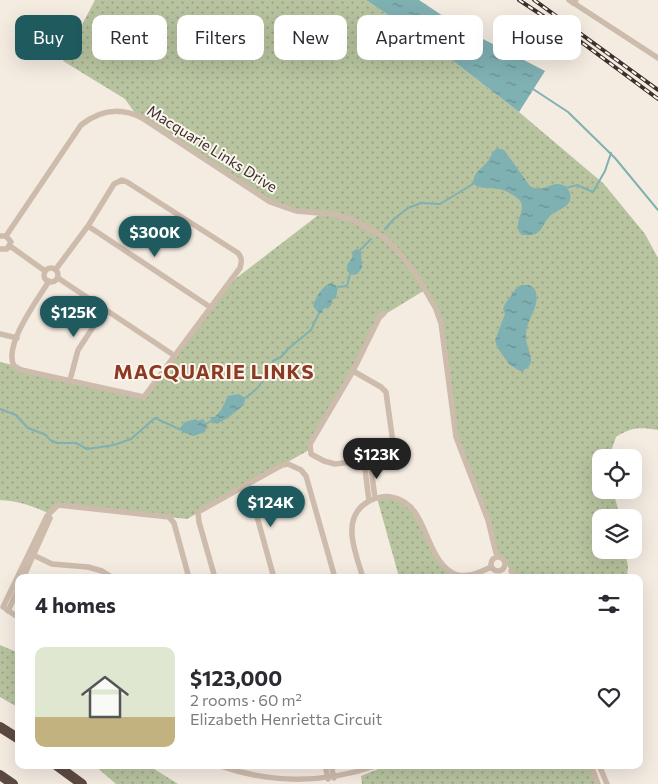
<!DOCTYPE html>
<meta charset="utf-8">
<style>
:root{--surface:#fff;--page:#f7f7f7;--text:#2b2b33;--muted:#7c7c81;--accent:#1f5a5e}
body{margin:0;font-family:Commissioner,sans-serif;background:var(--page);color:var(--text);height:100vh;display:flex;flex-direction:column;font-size:19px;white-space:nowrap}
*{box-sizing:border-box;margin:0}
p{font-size:16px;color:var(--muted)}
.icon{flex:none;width:28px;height:28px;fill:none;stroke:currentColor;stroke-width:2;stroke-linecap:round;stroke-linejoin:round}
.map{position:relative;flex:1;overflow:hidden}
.details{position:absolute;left:15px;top:574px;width:628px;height:195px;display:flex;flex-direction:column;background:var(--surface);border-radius:10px;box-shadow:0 5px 20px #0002}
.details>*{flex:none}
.guide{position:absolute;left:15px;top:15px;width:629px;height:45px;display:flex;gap:10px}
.fabs{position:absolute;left:592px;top:449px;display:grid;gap:10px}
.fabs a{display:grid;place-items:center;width:50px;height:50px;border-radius:10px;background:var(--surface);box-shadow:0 5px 20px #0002;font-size:25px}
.price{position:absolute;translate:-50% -42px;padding:0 11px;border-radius:18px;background:var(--accent);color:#fff;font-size:16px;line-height:32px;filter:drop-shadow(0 1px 2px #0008)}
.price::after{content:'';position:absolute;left:50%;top:30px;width:15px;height:11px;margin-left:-8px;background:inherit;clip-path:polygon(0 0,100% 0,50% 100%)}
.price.on{background:#222;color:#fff}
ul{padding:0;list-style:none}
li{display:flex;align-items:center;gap:15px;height:125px;padding:0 20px}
li span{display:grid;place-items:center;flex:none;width:140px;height:100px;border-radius:10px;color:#555}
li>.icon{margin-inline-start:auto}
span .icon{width:60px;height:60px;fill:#fffc;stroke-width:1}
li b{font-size:21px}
h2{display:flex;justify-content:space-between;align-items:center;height:60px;padding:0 20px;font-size:21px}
.pill{padding:0 18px;border-radius:10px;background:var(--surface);box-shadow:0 5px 20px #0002;font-size:18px;line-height:45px}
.pill.on{background:var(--accent);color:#fff}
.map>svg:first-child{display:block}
</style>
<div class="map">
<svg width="658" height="784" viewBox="0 0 658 784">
<defs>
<pattern id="grass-dots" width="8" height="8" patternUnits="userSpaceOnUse" patternTransform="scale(1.25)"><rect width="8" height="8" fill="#b8c4a0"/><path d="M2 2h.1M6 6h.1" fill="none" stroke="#97a083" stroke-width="1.8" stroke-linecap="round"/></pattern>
<pattern id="water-ripples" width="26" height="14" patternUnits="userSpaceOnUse" patternTransform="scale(1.25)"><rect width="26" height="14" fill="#7fb0b2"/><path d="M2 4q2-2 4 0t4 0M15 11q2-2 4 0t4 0" fill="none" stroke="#699091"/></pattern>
</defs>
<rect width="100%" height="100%" fill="#f4ebe1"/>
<path fill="url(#grass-dots)" d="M95,0H366L430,43L519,112L604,184L645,234L658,258V430C640,427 631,427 616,437L609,457L601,458V490H613L620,517L601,518V550H625L628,567L627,577H514L503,558L497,557L493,534L456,436L442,324L425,290L379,318L309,450L187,519L58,505L50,514C33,506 19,501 0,500V362L143,397L226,286L321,213L280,206L137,116L125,99L63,61Z
M387,497L407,503L435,553L453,574L468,577H399L377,498Z
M0,645L19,653V708L0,697Z
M94,765H148L178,784H116Z
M388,765H591L599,784H362L361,776Z"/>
<path fill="url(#water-ripples)" d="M366,0H419L458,26L545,71L519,112L430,43Z
M497,148L504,150L530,186C544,194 551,180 563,185C566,186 569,190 570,193C574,207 556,210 549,217C544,222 543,229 537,233C533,236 527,235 522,235C509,223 532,208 516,197C512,194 503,189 498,189C487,187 483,190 473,184C474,171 481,170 488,161C491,156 492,152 497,148Z
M357,249L361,251L362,268L357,274L352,275L347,271V265L352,258L353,251Z
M331,283L338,287L336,298L332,300L331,306L323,309V313H319L313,306C316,297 322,286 331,283Z
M522,285H529L534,288C543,304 527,317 526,334C525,344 531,352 531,361L530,365L522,372L515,368L509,364L497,347L495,340L505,314L503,309L505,304L517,287Z
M239,394L245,398L244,405L229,417L217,424L212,422L210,417H215L221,410L228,396Z
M196,419L198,421L203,419L207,426L205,432L193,436L181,431L179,429L185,422Z"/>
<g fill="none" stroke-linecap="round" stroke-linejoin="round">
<path stroke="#7fb0b2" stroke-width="2" d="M533,89L568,112L615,158L658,210
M566,188L577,185L593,192L605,171L611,153
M385,229L394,219L408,208L421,203L440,204L473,184
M360,250L371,239
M338,287L347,286L350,274
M245,398C260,388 268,377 273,361L281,357L289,348L311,330L319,313
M0,409L16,415L28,428L46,435L50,440L57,443H76L87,449L114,445L131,439L155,418L179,429
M206,424L211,421"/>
<path stroke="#cdbbac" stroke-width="5.5" d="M569,0L658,58
M88,226L210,307
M0,236H6L11,242L7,249H0
M6,236L81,125C100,110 121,107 142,118L270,202L296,211L332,214L351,219L374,231L386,239L401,255L420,281L436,309L441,323L456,437L488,520L497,557
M10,246L45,271
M44 275a7 7 0 1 1 14 0a7 7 0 1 1-14 0Z
M58,278L175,356
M49,281C38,299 3,345 14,366L21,370L144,397L240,268C242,261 242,258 238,253L127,182L122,180L114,184L88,226L56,269
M0,334L17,338
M353,371L310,444L311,454L324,461L335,464L386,458L392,454L394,450L386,392L381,387L353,371L379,318L384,313
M70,380L78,350L105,309
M370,460L375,498
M364,461L369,501
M248,484L274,578
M29,553L52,564L88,567L102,571L113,578
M491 564a7 7 0 1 1 14 0a7 7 0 1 1-14 0Z
M511,571L515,578
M23,578L50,518
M215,578L199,522L198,512L282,465L288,464L301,470L306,476L335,578
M363,578C356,553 339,518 369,501C376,497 387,495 395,498C427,506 424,554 451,572C464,580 479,573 491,567
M3,607L47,516L58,505L169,517L174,523L189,578
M6,609L19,618
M8,611L19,587
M217,765C271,784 324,784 378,765
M325,765L328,779
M331,765L334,778
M591,765L598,784
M599,765L607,784"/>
<path stroke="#cdbbac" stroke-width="7" d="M573,2L575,0"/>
<path stroke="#5c4a42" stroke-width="10" d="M0,727L19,739
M56,765L82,784
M0,775L13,784"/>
<defs>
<path id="rail" d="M519,0L569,33L658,99
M534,0L658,90"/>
</defs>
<use href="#rail" stroke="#3b302b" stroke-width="4"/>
<use href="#rail" stroke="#fbf5ee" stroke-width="2" stroke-dasharray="5.5" stroke-linecap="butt"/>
</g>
<g text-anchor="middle" stroke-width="4" stroke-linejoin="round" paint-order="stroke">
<g font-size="15" fill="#3b302b" stroke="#fbf5ee">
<text transform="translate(212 149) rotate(32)" y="5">Macquarie Links Drive</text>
</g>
<g font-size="20" font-weight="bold" letter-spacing="1" fill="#8c3b22" stroke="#fbf5ee">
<text x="214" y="379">MACQUARIE LINKS</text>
</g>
</g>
</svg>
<div class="fabs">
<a><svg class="icon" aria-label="locate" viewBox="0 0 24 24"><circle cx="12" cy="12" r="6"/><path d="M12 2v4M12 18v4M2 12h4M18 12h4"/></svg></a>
<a><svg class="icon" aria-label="layers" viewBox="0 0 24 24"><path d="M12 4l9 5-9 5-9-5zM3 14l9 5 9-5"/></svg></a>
</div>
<b class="price" style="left:155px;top:258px">$300K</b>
<b class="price" style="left:74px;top:338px">$125K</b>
<b class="price on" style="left:377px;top:480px">$123K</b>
<b class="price" style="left:271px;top:528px">$124K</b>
<div class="guide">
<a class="pill on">Buy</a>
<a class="pill">Rent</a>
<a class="pill">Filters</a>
<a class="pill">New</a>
<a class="pill">Apartment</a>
<a class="pill">House</a>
</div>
<section class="details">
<h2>4 homes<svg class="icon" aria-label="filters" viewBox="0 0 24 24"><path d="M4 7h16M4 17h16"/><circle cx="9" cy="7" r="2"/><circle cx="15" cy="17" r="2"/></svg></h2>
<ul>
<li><span style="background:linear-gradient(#dfe7d0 70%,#c2b280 0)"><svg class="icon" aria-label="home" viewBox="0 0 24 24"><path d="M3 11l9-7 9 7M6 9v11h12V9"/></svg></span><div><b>$123,000</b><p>2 rooms · 60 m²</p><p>Elizabeth Henrietta Circuit</p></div><svg class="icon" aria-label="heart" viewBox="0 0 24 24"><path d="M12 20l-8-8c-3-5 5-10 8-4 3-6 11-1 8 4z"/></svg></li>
</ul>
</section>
</div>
